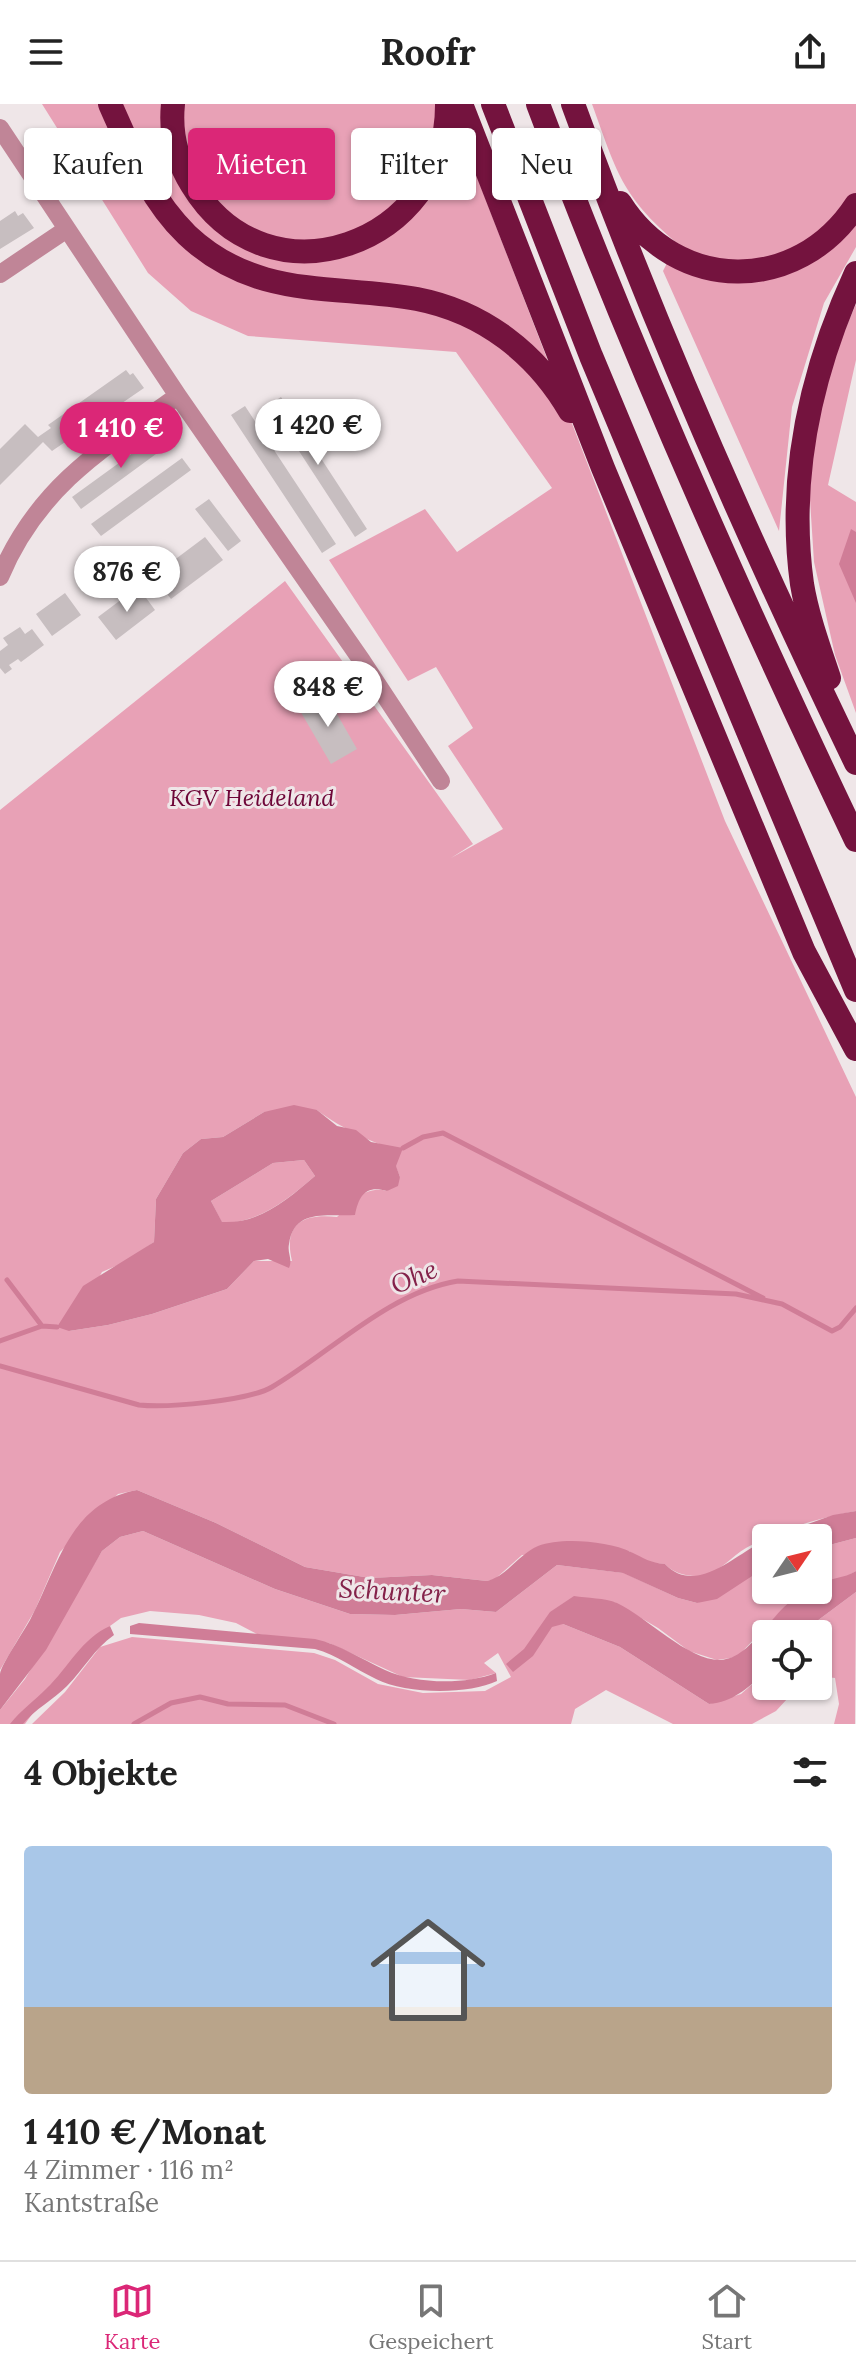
<!DOCTYPE html>
<html lang="de">
<meta charset="utf-8">
<style>
:root{--surface:#fff;--page:#f2f2f2;--text:#222;--muted:#767676;--line:#e0e0e0;--accent:#db2777}
body{margin:0;font-family:Lora,serif;background:var(--page);color:var(--text);height:100vh;display:flex;flex-direction:column;font-size:30px;white-space:nowrap}
*{box-sizing:border-box;margin:0}
p{font-size:26px;color:var(--muted)}
.icon{flex:none;width:44px;height:44px;fill:none;stroke:currentColor;stroke-width:2;stroke-linecap:round;stroke-linejoin:round}
.map{position:relative;height:1620px;overflow:hidden}
.drawer{display:flex;flex-direction:column;background:var(--surface);flex:1}
.drawer>*{flex:none}
.banner{position:absolute;left:24px;top:24px;width:808px;height:72px;display:flex;gap:16px}
.needle{width:52px;rotate:55deg}
.tools{position:absolute;left:752px;top:1420px;display:grid;gap:16px}
.tools a{display:grid;place-items:center;width:80px;height:80px;border-radius:8px;background:var(--surface);box-shadow:0 2px 6px #0004;font-size:40px}
.price{position:absolute;translate:-50% -68px;padding:0 18px;border-radius:28px;background:#fff;color:#222;font-size:26px;line-height:52px;filter:drop-shadow(0 2px 4px #0008)}
.price::after{content:'';position:absolute;left:50%;top:48px;width:24px;height:18px;margin-left:-12px;background:inherit;clip-path:polygon(0 0,100% 0,50% 100%)}
.price.on{background:var(--accent);color:#fff}
ul{padding:0;list-style:none}
li{display:grid;align-content:center;gap:16px;height:424px;padding:0 24px}
li span{display:grid;place-items:center;height:248px;border-radius:8px;color:#555}
li>.icon{margin-inline-start:auto}
span .icon{width:144px;height:144px;fill:#fffc;stroke-width:1}
li b{font-size:34px}
h2{display:flex;justify-content:space-between;align-items:center;height:96px;padding:0 24px;font-size:34px}
.tag{padding:0 28px;border-radius:8px;background:var(--surface);box-shadow:0 2px 6px #0004;font-size:28px;line-height:72px}
.tag.on{background:var(--accent);color:#fff}
header{display:flex;justify-content:space-between;align-items:center;height:104px;padding:0 24px;background:var(--surface);font-size:36px;font-weight:700}
.menu{display:flex;justify-content:space-around;align-items:center;height:112px;border-top:2px solid var(--line);background:var(--surface);font-size:22px;color:var(--muted)}
.menu a{display:grid;justify-items:center;gap:4px}
.menu .on{color:var(--accent)}
.map>svg:first-child{display:block}
</style>
<header><svg class="icon" aria-label="menu" viewBox="0 0 24 24"><path d="M4 6h16M4 12h16M4 18h16"/></svg>Roofr<svg class="icon" aria-label="share" viewBox="0 0 24 24"><path d="M12 15V3M7 8l5-5 5 5M5 13v7h14v-7"/></svg></header>
<div class="map">
<svg width="856" height="1620" viewBox="0 0 856 1620">
<rect width="100%" height="100%" fill="#efe6e8"/>
<path fill="#e8a1b6" fill-rule="evenodd" d="M42,0H449L725,717L856,993V1407C818,1414 778,1426 746,1444C732,1452 721,1467 705,1471C691,1474 674,1470 665,1460L647,1459L629,1447L522,1451L495,1475L487,1477L432,1471L370,1474L305,1463L216,1419L137,1386L118,1390L60,1448L35,1506L0,1566V706L285,477L473,740L451,754L503,725L448,642L473,624L436,563L408,577L329,456L425,405L457,448L552,384L456,248L248,232L191,207L148,169ZM317,1006C335,1020 366,1036 388,1043L400,1073L387,1087C364,1081 353,1099 337,1113C303,1109 283,1120 292,1157H254L227,1185L152,1210L108,1221L69,1227L102,1168L125,1158L154,1138L156,1095L183,1049L201,1035L223,1033L264,1008Z
M592,0H856V143L824,199L792,303L779,427L663,167L677,139C621,92 616,66 592,0Z
M856,200V256L828,381L856,398V609L835,551L814,458L808,365L824,275Z
M304,1056L315,1072C288,1095 260,1119 222,1119L211,1097L273,1059Z
M143,1427L275,1485L350,1510L395,1511L461,1505L496,1508L557,1461L624,1469L678,1494L697,1499L766,1463V1486H810L784,1504L737,1553L717,1556L689,1547L658,1524L614,1498L563,1520L620,1543L709,1600L741,1590L766,1568V1582H799L776,1607L752,1620H673L606,1586L575,1605L571,1620H32L65,1588L100,1543L132,1533L314,1549L335,1556L378,1580L423,1589L485,1587L511,1573L498,1549L484,1559L496,1569L470,1576L403,1573L329,1539L257,1530L236,1519L199,1511L150,1507L121,1514L110,1522L60,1571L25,1620H0V1606L25,1575L102,1447L120,1433Z
M856,1434V1467L845,1474L818,1481V1444Z
M856,1488L855,1620H834L839,1600L835,1574L818,1572V1530H805L817,1517Z"/>
<path fill="#d07d97" fill-rule="evenodd" d="M851,425L856,428V499L839,460Z
M294,1001L317,1006L337,1022L356,1026L371,1038L403,1044L396,1062L400,1073L398,1082L387,1087C366,1081 359,1091 355,1111C329,1113 294,1103 289,1140C287,1149 293,1155 289,1164L268,1155L254,1157L227,1185L152,1210L108,1221L69,1227L57,1223L83,1182L154,1138L156,1095L183,1049L201,1035L223,1033L264,1008ZM304,1056L315,1072C288,1095 260,1120 222,1118L211,1097L273,1059Z
M137,1386L216,1419L305,1463L370,1474L432,1471L487,1477C507,1472 519,1450 538,1442C561,1433 608,1437 631,1448C644,1454 650,1459 665,1460C696,1493 736,1449 766,1436V1463L717,1495L697,1499L678,1494L623,1469L557,1461L496,1508L461,1505L395,1511L350,1510L275,1485L143,1427L120,1433L102,1447L46,1546L0,1606C0,1595 0,1581 0,1570C1,1561 24,1527 30,1516C58,1463 69,1399 137,1386Z
M856,1407V1434L818,1444V1434H769L833,1411Z
M856,1467V1488L817,1517L805,1530H766V1568C748,1583 734,1598 709,1600L620,1543L563,1520L552,1523L533,1552L513,1568L506,1560L524,1545L550,1508L574,1492C587,1494 605,1494 617,1499C647,1513 687,1556 720,1556C758,1555 778,1486 818,1486V1481C830,1473 844,1475 856,1467Z
M139,1519L315,1535C341,1541 361,1555 385,1566C416,1580 464,1581 496,1569L497,1577C468,1591 405,1590 376,1575C355,1565 337,1551 315,1545L130,1530V1522Z
M110,1522L114,1531C94,1545 84,1565 67,1582C53,1596 35,1605 23,1620H10C21,1606 34,1597 47,1584C68,1564 82,1534 110,1522Z"/>
<g fill="none" stroke-linecap="round" stroke-linejoin="round">
<path stroke="#d07d97" stroke-width="5" d="M403,1044L423,1033L443,1029L763,1194
M7,1176L42,1222
M0,1237L42,1222L57,1223
M0,1262L139,1301C167,1304 248,1297 272,1283C330,1249 389,1188 458,1177L736,1190L782,1200L832,1227L840,1223L856,1204
M134,1620L171,1599L200,1593L228,1600L285,1601L334,1620"/>
</g>
<path fill="#c7bec0" d="M15,107L18,112L23,109L34,124L0,145V117Z
M126,266L130,271L133,269L144,284L52,347L43,338L0,381V345L25,320L38,333L51,324L48,321Z
M281,293L367,425L355,433L269,301Z
M342,297L366,331L347,344L323,311Z
M245,302L336,440L322,449L231,311Z
M163,327L171,339L81,405L72,393Z
M182,354L191,366L101,432L91,420Z
M209,395L241,437L228,447L195,405Z
M205,433L223,456L171,495L153,472Z
M138,483L155,506L116,536L98,513Z
M65,489L81,511L52,532L36,510Z
M20,523L25,530L32,525L44,541L21,558L18,555L9,561L12,565L5,570L0,564V547L8,541L3,534Z
M325,589L357,645L331,660L299,605Z"/>
<g fill="none" stroke-linecap="round" stroke-linejoin="round">
<path stroke="#c08597" stroke-width="18" d="M0,24L178,292L362,557L441,677
M0,170L67,125
M0,473C37,384 102,344 178,292"/>
<path stroke="#74133e" stroke-width="24" d="M110,0C131,47 149,94 187,131C256,196 333,180 417,195C484,208 537,250 570,307
M173,0C170,29 177,57 192,81C268,206 448,140 447,0
M461,0L603,364L804,848L856,945
M493,0L591,252L856,886
M538,0C632,250 741,495 856,736
M573,0C655,225 752,444 856,659
M620,99C677,189 797,191 856,101
M829,574C819,544 807,511 802,480C787,371 811,267 856,169"/>
</g>
<g text-anchor="middle" stroke-width="6" stroke-linejoin="round" paint-order="stroke">
<g font-size="24" font-style="italic" fill="#6e0638" stroke="#efe6e8">
<text x="252" y="702">KGV Heideland</text>
</g>
<g font-size="26" font-style="italic" fill="#84224a" stroke="#efe6e8">
<text transform="translate(414 1173) rotate(-23)" y="9">Ohe</text>
<text transform="translate(392 1487) rotate(3)" y="9">Schunter</text>
</g>
</g>
</svg>
<div class="tools">
<a><svg class="needle" viewBox="-14 -14 28 28"><path d="M0-13l5 13h-10z" fill="#e53935"/><path d="M0 13l5-13h-10z" fill="#767676"/></svg></a>
<a><svg class="icon" aria-label="locate" viewBox="0 0 24 24"><circle cx="12" cy="12" r="6"/><path d="M12 2v4M12 18v4M2 12h4M18 12h4"/></svg></a>
</div>
<b class="price" style="left:318px;top:363px">1 420 €</b>
<b class="price on" style="left:121px;top:366px">1 410 €</b>
<b class="price" style="left:127px;top:510px">876 €</b>
<b class="price" style="left:328px;top:625px">848 €</b>
<div class="banner">
<a class="tag">Kaufen</a>
<a class="tag on">Mieten</a>
<a class="tag">Filter</a>
<a class="tag">Neu</a>
</div>
</div>
<section class="drawer">
<h2>4 Objekte<svg class="icon" aria-label="filters" viewBox="0 0 24 24"><path d="M4 7h16M4 17h16"/><circle cx="9" cy="7" r="2"/><circle cx="15" cy="17" r="2"/></svg></h2>
<ul>
<li><span style="background:linear-gradient(#a9c7e8 65%,#b9a48a 0)"><svg class="icon" aria-label="home" viewBox="0 0 24 24"><path d="M3 11l9-7 9 7M6 9v11h12V9"/></svg></span><div><b>1 410 €/Monat</b><p>4 Zimmer · 116 m²</p><p>Kantstraße</p></div></li>
</ul>
</section>
<nav class="menu">
<a class="on"><svg class="icon" aria-label="map" viewBox="0 0 24 24"><path d="M3 6l6-2 6 2 6-2v14l-6 2-6-2-6 2zM9 4v14M15 6v14"/></svg>Karte</a>
<a><svg class="icon" aria-label="saved" viewBox="0 0 24 24"><path d="M7 4h10v16l-5-4-5 4z"/></svg>Gespeichert</a>
<a><svg class="icon" aria-label="home" viewBox="0 0 24 24"><path d="M3 11l9-7 9 7M6 9v11h12V9"/></svg>Start</a>
</nav>
